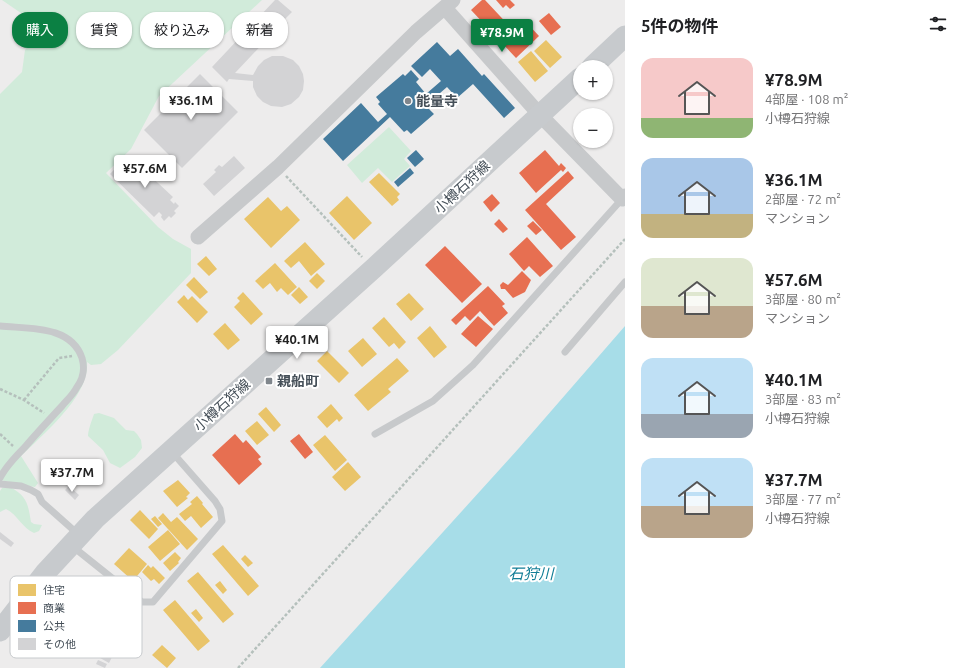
<!DOCTYPE html>
<html lang="ja">
<meta charset="utf-8">
<style>
:root{--surface:#fff;--page:#f6f6f6;--text:#202124;--muted:#757577;--accent:#0b8043}
body{margin:0;font-family:Ubuntu,"Noto Sans JP",sans-serif;background:var(--page);color:var(--text);height:100vh;display:flex;flex-direction:column;font-size:15px;white-space:nowrap}
*{box-sizing:border-box;margin:0}
p{font-size:13px;color:var(--muted)}
.icon{flex:none;width:22px;height:22px;fill:none;stroke:currentColor;stroke-width:2;stroke-linecap:round;stroke-linejoin:round}
.map{position:relative;flex:1;overflow:hidden}
.side{display:flex;flex-direction:column;background:var(--surface);width:340px}
.side>*{flex:none}
.guide{position:absolute;left:12px;top:12px;width:380px;height:36px;display:flex;gap:8px}
.controls{position:absolute;left:573px;top:60px;display:grid;gap:8px}
.controls a{display:grid;place-items:center;width:40px;height:40px;border-radius:50%;background:var(--surface);box-shadow:0 1px 3px #0004;font-size:20px}
.price{position:absolute;translate:-50% -34px;padding:0 9px;border-radius:4px;background:#fff;color:#222;font-size:13px;line-height:26px;filter:drop-shadow(0 1px 2px #0008)}
.price::after{content:'';position:absolute;left:50%;top:24px;width:12px;height:9px;margin-left:-6px;background:inherit;clip-path:polygon(0 0,100% 0,50% 100%)}
.price.selected{background:var(--accent);color:#fff}
ul{padding:0;list-style:none}
li{display:flex;align-items:center;gap:12px;height:100px;padding:0 16px}
li span{display:grid;place-items:center;flex:none;width:112px;height:80px;border-radius:12px;color:#555}
li>.icon{margin-inline-start:auto}
span .icon{width:48px;height:48px;fill:#fffc;stroke-width:1}
li b{font-size:17px}
h2{display:flex;justify-content:space-between;align-items:center;height:48px;padding:0 16px;font-size:17px}
.chip{padding:0 14px;border-radius:16px;background:var(--surface);box-shadow:0 1px 3px #0004;font-size:14px;line-height:36px}
.chip.selected{background:var(--accent);color:#fff}
main{display:flex;flex:1;min-height:0}
.map>svg:first-child{display:block}
</style>
<main>
<div class="map">
<svg width="625" height="668" viewBox="0 0 625 668">
<rect width="100%" height="100%" fill="#edecec"/>
<path fill="#d1ebda" d="M2,0H262L159,96L131,149L106,173L158,227L173,239L191,249V273L118,350L101,364L91,365L87,362C90,396 43,434 21,456L38,483L35,487L0,480V94L22,72L25,50L37,36L31,20Z
M389,127L411,151L404,159L410,166L392,182L378,168L362,183L347,165Z
M99,413L114,418L126,430L134,431L137,434L141,440L142,448L135,457L120,468L110,463L103,450L88,436C88,430 92,420 94,414Z
M10,487C27,496 28,504 31,522L34,524L42,525L39,531L34,533C22,528 18,515 6,509L0,512V491L2,488Z"/>
<path fill="#a7dde8" d="M625,326V668H320L519,448Z"/>
<path fill="#e9c46a" d="M546,40L562,57L550,68L534,51Z
M531,51L548,71L535,82L518,62Z
M379,173L400,194L397,197L399,200L392,206L369,182Z
M347,196L372,223L354,240L329,213Z
M268,197L281,211L287,206L300,220L271,248L244,219Z
M305,242L325,264L311,276L299,261L291,268L284,261Z
M206,256L217,269L209,276L197,264Z
M275,263L297,287L288,295L281,288L277,292L270,283L263,289L255,281Z
M317,273L325,281L317,289L309,281Z
M194,277L208,292L200,299L186,285Z
M299,287L308,297L300,304L291,295Z
M243,292L263,314L251,325L234,307L240,301L237,298Z
M409,293L424,309L411,321L396,304Z
M184,295L188,300L192,296L208,312L197,323L177,302Z
M384,317L406,342L399,349L394,343L389,347L372,328Z
M225,323L240,340L228,350L213,334Z
M430,326L447,347L434,358L417,338Z
M363,338L377,354L362,367L348,351Z
M327,351L349,373L339,383L317,361Z
M397,358L409,371L388,389L391,392L368,411L354,395Z
M331,404L343,418L339,422L337,419L327,428L317,417Z
M266,407L281,425L274,432L258,414Z
M257,421L269,435L257,445L245,431Z
M325,435L347,460L335,471L313,445Z
M348,462L361,477L345,491L332,477Z
M178,480L190,493L186,497L188,498L177,507L163,491Z
M197,496L203,503L202,504L213,517L201,528L191,516L185,521L179,514L192,504L190,502Z
M140,510L158,529L149,539L130,520Z
M163,513L171,522L177,517L198,539L187,550L158,518Z
M155,516L162,524L158,527L151,519Z
M168,530L180,544L160,561L148,547Z
M223,545L259,586L248,596L212,554Z
M129,548L147,564L133,581L114,564Z
M175,552L181,558L178,562L179,563L170,571L163,563Z
M245,555L253,563L248,567L241,559Z
M148,565L151,568L153,566L165,578L159,584L154,579L151,581L142,572Z
M198,572L234,614L223,623L187,581Z
M220,581L227,590L223,594L215,585Z
M175,600L210,641L198,651L163,610Z
M196,609L203,618L199,622L191,613Z
M162,645L176,658L167,668L152,655Z"/>
<path fill="#e76f51" d="M482,0H485L514,31L525,21L539,36L516,58L471,10Z
M496,0H510L515,5L510,9L506,5L503,8Z
M549,13L561,27L551,35L539,21Z
M545,150L559,166L561,163L566,168L563,172L561,170L536,193L519,173Z
M568,171L574,178L546,204L576,237L561,250L525,210Z
M492,194L500,203L491,212L483,202Z
M499,219L508,229L503,233L494,224Z
M533,221L542,230L536,235L527,226Z
M527,237L553,266L540,277L529,266L524,271L509,254Z
M445,246L482,284L462,303L425,265Z
M522,271L531,280L525,292L513,298L505,289H501L500,285L503,282L508,285Z
M488,286L505,304L502,306L508,313L494,326L480,311L470,321L465,316L456,325L451,320Z
M478,316L493,329L476,347L461,334Z
M235,434L243,443L246,440L261,457L258,459L262,464L239,485L212,455Z
M299,434L313,452L305,459L290,441Z"/>
<path fill="#457b9d" d="M437,42L450,56L458,49L482,76L484,74L515,108L504,118L473,84L457,98L447,87L432,100L435,104L429,109L434,114L411,134L407,130L404,132L390,117L343,161L323,139L361,103L378,122L387,114L378,104L380,102L376,97L403,74L405,76L411,70L419,79L416,82L426,94L441,81L430,69L422,77L411,66Z
M416,150L424,159L415,167L407,158Z
M410,168L414,173L398,187L394,182Z"/>
<path fill="#d3d3d5" d="M275,0H278L292,12L284,20L288,23L272,39L269,37L235,73L253,75L258,66L264,60L272,56H283L293,60L299,66L303,74L304,81L303,90L299,97L291,104L282,107L271,106L263,102L257,96L253,87V81L229,79L227,82L212,67Z
M200,74L238,112L182,168L144,130Z
M128,155L173,197L170,200L174,204L175,202L179,206L174,211L176,213L171,218L169,216L164,221L161,217L162,215L159,212L154,217L110,174Z
M234,156L245,168L214,196L203,184L216,172L214,170L219,165L222,167Z
M69,486L79,495L75,500L65,490Z
M0,532L14,543L11,547L0,539Z
M96,649L112,657L109,663L93,654Z
M98,660L107,664L105,668L96,664Z"/>
<g fill="none" stroke-linecap="round" stroke-linejoin="round">
<path stroke="#b5c0bc" stroke-width="2.5" stroke-dasharray="3 2" stroke-linecap="butt" d="M286,176L362,257
M0,389L24,400L44,413
M24,400L59,358L72,356
M0,434L13,446
M238,668L625,239"/>
<path stroke="#c7c9cb" stroke-width="7" d="M0,326C29,329 71,325 82,358C85,368 83,379 77,387C73,395 67,400 62,406C49,420 37,433 25,447C16,456 6,466 0,478
M565,352L625,282
M375,434L433,401L473,365L622,199
M0,484L21,486L31,490L38,494L42,502L79,535
M72,546L142,602H153L222,521L220,509L215,501L172,452"/>
<path stroke="#c7c9cb" stroke-width="15" d="M445,8L540,115L622,199L625,196
M198,237L278,167L416,32L453,0"/>
<path stroke="#c7cacd" stroke-width="21" d="M592,67L625,36
M0,631L45,573L95,519L374,268L580,78"/>
</g>
<g fill="#80868c" stroke="#fff" stroke-width="1.5">
<circle cx="408" cy="101" r="4"/>
<rect x="265" y="377" width="8" height="8" rx="2"/>
</g>
<g text-anchor="middle" stroke-width="4" stroke-linejoin="round" paint-order="stroke">
<g font-size="14" font-weight="bold" fill="#454f58" stroke="#fff" text-anchor="start">
<text x="416" y="106">能量寺</text>
<text x="277" y="386">親船町</text>
</g>
<g font-size="14" fill="#454f58" stroke="#fff">
<text transform="translate(462 187) rotate(-43)" y="5">小樽石狩線</text>
<text transform="translate(222 405) rotate(-42)" y="5">小樽石狩線</text>
</g>
<g font-size="15" font-style="italic" fill="#127e97" stroke="#fff">
<text x="531" y="579">石狩川</text>
</g>
</g>
<rect x="10" y="576" width="132" height="82" rx="6" fill="#fff" stroke="#c7cacd" stroke-width="1"/>
<rect x="18" y="584" width="18" height="12" fill="#e9c46a"/>
<rect x="18" y="602" width="18" height="12" fill="#e76f51"/>
<rect x="18" y="620" width="18" height="12" fill="#457b9d"/>
<rect x="18" y="638" width="18" height="12" fill="#d3d3d5"/>
<g font-size="11" fill="#454f58">
<text x="43" y="594">住宅</text>
<text x="43" y="612">商業</text>
<text x="43" y="630">公共</text>
<text x="43" y="648">その他</text>
</g>
</svg>
<div class="controls">
<a>+</a>
<a>−</a>
</div>
<b class="price selected" style="left:502px;top:53px">¥78.9M</b>
<b class="price" style="left:191px;top:121px">¥36.1M</b>
<b class="price" style="left:145px;top:189px">¥57.6M</b>
<b class="price" style="left:297px;top:360px">¥40.1M</b>
<b class="price" style="left:72px;top:493px">¥37.7M</b>
<div class="guide">
<a class="chip selected">購入</a>
<a class="chip">賃貸</a>
<a class="chip">絞り込み</a>
<a class="chip">新着</a>
</div>
</div>
<section class="side">
<h2>5件の物件<svg class="icon" aria-label="filters" viewBox="0 0 24 24"><path d="M4 7h16M4 17h16"/><circle cx="9" cy="7" r="2"/><circle cx="15" cy="17" r="2"/></svg></h2>
<ul>
<li><span style="background:linear-gradient(#f6c9c9 75%,#8fb573 0)"><svg class="icon" aria-label="home" viewBox="0 0 24 24"><path d="M3 11l9-7 9 7M6 9v11h12V9"/></svg></span><div><b>¥78.9M</b><p>4部屋 · 108 m²</p><p>小樽石狩線</p></div></li>
<li><span style="background:linear-gradient(#a9c7e8 70%,#c2b280 0)"><svg class="icon" aria-label="home" viewBox="0 0 24 24"><path d="M3 11l9-7 9 7M6 9v11h12V9"/></svg></span><div><b>¥36.1M</b><p>2部屋 · 72 m²</p><p>マンション</p></div></li>
<li><span style="background:linear-gradient(#dfe7d0 60%,#b9a48a 0)"><svg class="icon" aria-label="home" viewBox="0 0 24 24"><path d="M3 11l9-7 9 7M6 9v11h12V9"/></svg></span><div><b>¥57.6M</b><p>3部屋 · 80 m²</p><p>マンション</p></div></li>
<li><span style="background:linear-gradient(#bfe0f5 70%,#9aa5b1 0)"><svg class="icon" aria-label="home" viewBox="0 0 24 24"><path d="M3 11l9-7 9 7M6 9v11h12V9"/></svg></span><div><b>¥40.1M</b><p>3部屋 · 83 m²</p><p>小樽石狩線</p></div></li>
<li><span style="background:linear-gradient(#bfe0f5 60%,#b9a48a 0)"><svg class="icon" aria-label="home" viewBox="0 0 24 24"><path d="M3 11l9-7 9 7M6 9v11h12V9"/></svg></span><div><b>¥37.7M</b><p>3部屋 · 77 m²</p><p>小樽石狩線</p></div></li>
</ul>
</section>
</main>
